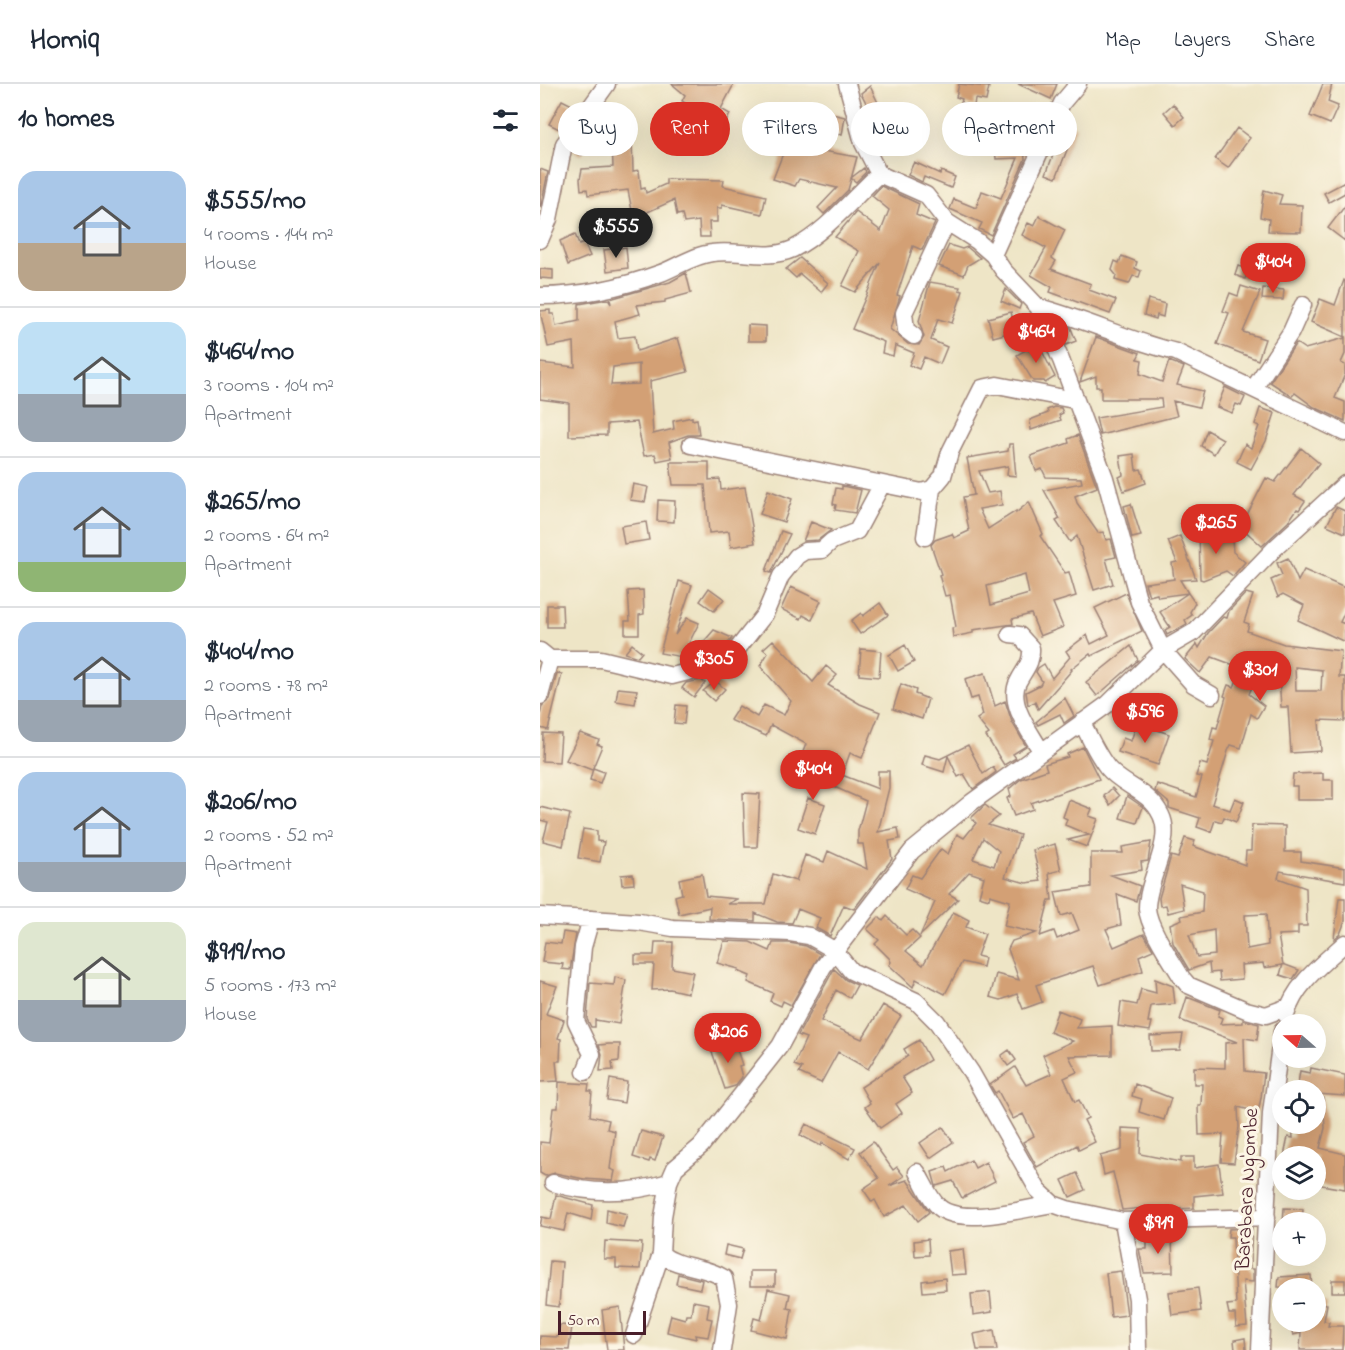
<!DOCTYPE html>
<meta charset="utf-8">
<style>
:root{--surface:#fff;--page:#f2f2f3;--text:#1f2937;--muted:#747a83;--line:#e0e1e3;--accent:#d93025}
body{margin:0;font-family:"Indie Flower",sans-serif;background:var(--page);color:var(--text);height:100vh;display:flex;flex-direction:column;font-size:22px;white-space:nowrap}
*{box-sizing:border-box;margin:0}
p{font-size:20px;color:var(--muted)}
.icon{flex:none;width:33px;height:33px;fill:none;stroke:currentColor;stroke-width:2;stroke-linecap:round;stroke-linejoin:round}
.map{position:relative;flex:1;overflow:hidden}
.details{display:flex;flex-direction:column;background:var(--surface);width:540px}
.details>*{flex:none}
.top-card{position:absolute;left:18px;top:18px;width:570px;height:54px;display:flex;gap:12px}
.needle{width:39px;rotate:290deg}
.buttons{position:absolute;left:732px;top:930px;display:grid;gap:12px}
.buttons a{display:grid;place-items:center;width:54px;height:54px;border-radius:50%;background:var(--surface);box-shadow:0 6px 24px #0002;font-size:30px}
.scale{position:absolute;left:18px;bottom:15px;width:88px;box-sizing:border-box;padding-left:6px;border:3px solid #4a1f2b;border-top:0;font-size:16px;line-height:21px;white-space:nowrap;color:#4a1f2b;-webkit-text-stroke:4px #fcf5e5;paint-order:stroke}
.price{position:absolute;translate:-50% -51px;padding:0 14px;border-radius:21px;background:var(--accent);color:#fff;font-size:20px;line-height:39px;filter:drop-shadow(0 2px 3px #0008)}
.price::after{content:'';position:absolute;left:50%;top:36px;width:18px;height:14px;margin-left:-9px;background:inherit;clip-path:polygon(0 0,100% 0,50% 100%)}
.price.active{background:#222;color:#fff}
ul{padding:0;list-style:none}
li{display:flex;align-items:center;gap:18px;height:150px;padding:0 18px}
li+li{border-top:2px solid var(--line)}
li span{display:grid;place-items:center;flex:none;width:168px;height:120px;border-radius:18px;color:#555}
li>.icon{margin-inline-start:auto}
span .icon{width:72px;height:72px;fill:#fffc;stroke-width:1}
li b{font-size:26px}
h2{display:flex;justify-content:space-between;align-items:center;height:72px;padding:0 18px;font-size:26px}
.chip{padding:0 21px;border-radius:27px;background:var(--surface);box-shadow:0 6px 24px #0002;font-size:21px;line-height:54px}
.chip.active{background:var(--accent);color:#fff}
header{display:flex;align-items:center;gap:36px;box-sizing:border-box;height:84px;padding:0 30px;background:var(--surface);border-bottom:2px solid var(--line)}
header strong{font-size:28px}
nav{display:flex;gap:33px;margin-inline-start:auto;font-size:21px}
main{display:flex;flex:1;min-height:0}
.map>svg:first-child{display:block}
</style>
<header>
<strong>Homiq</strong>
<nav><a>Map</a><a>Layers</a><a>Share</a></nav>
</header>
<main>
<section class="details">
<h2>10 homes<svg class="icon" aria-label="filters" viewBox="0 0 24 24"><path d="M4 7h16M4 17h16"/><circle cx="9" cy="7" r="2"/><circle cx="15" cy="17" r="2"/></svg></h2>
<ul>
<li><span style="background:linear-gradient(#a9c7e8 60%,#b9a48a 0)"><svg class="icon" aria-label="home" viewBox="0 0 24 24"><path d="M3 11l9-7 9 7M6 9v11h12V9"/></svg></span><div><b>$555/mo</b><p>4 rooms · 144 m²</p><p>House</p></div></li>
<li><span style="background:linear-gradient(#bfe0f5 60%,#9aa5b1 0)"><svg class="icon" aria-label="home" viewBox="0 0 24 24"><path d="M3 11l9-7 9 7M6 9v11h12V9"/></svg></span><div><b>$464/mo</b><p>3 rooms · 104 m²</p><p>Apartment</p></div></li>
<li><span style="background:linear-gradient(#a9c7e8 75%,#8fb573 0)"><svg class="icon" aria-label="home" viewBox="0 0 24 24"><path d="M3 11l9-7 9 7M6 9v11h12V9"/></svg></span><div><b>$265/mo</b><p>2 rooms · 64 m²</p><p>Apartment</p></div></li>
<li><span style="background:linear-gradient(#a9c7e8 65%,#9aa5b1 0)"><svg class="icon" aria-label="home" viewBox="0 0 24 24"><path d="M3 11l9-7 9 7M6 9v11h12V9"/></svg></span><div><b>$404/mo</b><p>2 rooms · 78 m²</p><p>Apartment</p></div></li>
<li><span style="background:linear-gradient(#a9c7e8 75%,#9aa5b1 0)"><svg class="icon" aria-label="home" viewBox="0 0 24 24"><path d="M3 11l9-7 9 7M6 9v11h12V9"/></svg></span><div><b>$206/mo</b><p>2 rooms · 52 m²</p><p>Apartment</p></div></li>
<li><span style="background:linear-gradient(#dfe7d0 65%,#9aa5b1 0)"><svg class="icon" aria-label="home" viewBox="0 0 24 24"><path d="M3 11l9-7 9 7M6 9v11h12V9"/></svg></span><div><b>$919/mo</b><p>5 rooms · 173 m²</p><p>House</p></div></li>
</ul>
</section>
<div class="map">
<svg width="805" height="1266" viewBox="0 0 805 1266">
<rect width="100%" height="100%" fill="#fcf5e5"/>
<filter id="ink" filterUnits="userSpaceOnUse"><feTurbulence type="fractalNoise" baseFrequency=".0167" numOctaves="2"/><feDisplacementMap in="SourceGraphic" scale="12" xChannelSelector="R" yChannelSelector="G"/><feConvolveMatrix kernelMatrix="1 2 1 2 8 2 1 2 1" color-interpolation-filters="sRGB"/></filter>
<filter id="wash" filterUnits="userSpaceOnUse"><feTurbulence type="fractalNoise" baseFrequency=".008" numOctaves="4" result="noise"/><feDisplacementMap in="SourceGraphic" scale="24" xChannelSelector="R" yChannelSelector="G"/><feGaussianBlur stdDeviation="1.35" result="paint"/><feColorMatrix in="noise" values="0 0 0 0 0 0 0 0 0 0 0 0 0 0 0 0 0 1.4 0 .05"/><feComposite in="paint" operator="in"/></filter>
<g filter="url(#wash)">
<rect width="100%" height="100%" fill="#eee5c6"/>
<g id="blocks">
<path fill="#d3a075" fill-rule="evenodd" d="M132,0H194L181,25L190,30L176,59L152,45L156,40L150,37L156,26L142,17L145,11Z
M419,0L449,3L446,17L435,15L434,22L421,19L422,15L416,13Z
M478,0H517L511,15Z
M783,0H792L788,18L798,22L790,40L770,32Z
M330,2L354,52L368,50L369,62L344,64L332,54L331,49L338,42L321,9Z
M22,16L34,22L21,46L9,40Z
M633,20L644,33L635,41L624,28Z
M276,26L305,33L302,51L272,44Z
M525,39L536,43L516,94L506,90Z
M697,44L710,54L688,84L675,75Z
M46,47L51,49L42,71L33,67Z
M483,51L485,75L451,151L439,145L442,139L410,125L414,115L436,124L442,107L461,114L478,74L456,75L454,54Z
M249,54L283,67L317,73L308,106L284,130L278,124L297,104L259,95L255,102L233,95Z
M92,55L93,87L99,86L101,105L105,104L106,109L126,100V95L184,96L183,102L226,112L222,130L182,121V124H177V138H169L170,153H160L159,137L144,139L142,130L137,131L134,116L103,130L104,140L95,142L88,106L48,111L47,105L41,106L40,95L42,85L73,83L72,56Z
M374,78L400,90L401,87L415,93L411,104L384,93L382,98L368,91Z
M324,84L326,88L316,98L311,94Z
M0,85L8,88L1,122H0Z
M805,98V109L789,118L784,109Z
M341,102L379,120L376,131L395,139L382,166L373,162L357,211L360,212L350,245L368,260L379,261L384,253L379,237L390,198L420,203L419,206L423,207L412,239L398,235L391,256L407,263L400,280L384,273L379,285L369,281L374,269L355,261L353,272L342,269L344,258L312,245L340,179L315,208L302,202L319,167L295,153L316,128L341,147L349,126L332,112Z
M724,106L742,111L739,120L762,121L761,148L728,147L729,135L720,133Z
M805,122V157L788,144Z
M499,132L525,146L512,174L516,177L511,185L551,200L549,206L576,216L570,230L510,208L512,203L491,191L506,164L482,151L488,139L494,142Z
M35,150L39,161L44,159L50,172L28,181L20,157Z
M409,161L422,165L427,163L440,174L428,181L424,191L399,182Z
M86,163L88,184L67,187L64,166Z
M582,172L597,178L595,184L601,187L599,193L593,192L589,200L575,196L576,191L572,186L575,177L579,179Z
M260,174L288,199L281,208L260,190L256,194L246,185Z
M698,182L709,185L705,195L695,191Z
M0,185L13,186V195L0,194Z
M146,189L151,209L125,216V218L97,221L100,230L75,237L78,254L95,252L97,267L138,254L148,288L110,297L113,350L134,345L133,337L152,333V336L157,335L159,351H148L129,358L132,374L117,377L115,370L104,372L97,338L67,340V351L29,352V319L0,315V279L35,283L34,258L8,263L0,227L10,226V230H14L16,242L39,237V220L68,215L71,220L70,215L130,198ZM99,280V300L71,301L73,283Z
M804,196L805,197V253L771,238L780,215L795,221Z
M701,202L720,208L703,248L725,255L718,276L677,260L689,229L683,227L690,209L698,212Z
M723,204L744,206L743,216L722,215Z
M466,205L481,220L479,225L461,217Z
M608,215L625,220L623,233L617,231L616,235L604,231Z
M471,228L476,247L453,253L448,234Z
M517,239L531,244L536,257L526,261Z
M208,241L226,242V257H208Z
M556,253L600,269L597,275L602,276L600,290L622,298L629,277L644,283L637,301L663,307L659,323L633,317L637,332L560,351L556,334L622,323L621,315H561V303H556V292L540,298Z
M805,254V270L801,279L805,281V290L795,314L805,318V337L774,323L755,309L752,312L750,311L730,298L756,259L765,265Z
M498,259L515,293L505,299L504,297H493L477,271Z
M685,303L705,313L701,322L696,320L692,329L677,323Z
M514,323L521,324L523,329L519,331L521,336L491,346L490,336L508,329L507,326Z
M720,324L735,329L726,357L711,385L697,378L705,360L711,364L719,342L715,340Z
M667,346L683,355L674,370L661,362Z
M538,351L557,403L535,412L537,419L558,449L563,448L566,456L571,455L576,473L566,475L573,500L554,506L537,452L530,458L516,437L520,435L504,406L542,399L541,394L506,393L502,385L496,387L491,372L529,359L528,355Z
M469,360H473L476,392L467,391L468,382L439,387L448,409L460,407L462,421L439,425L448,445L476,427V429L489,418L503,450L500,452L525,489L529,488L536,512L513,519L523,543L500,552L491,530L472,535L473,540L433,546V549L413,553L412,544L416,543L410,511L405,512L399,491L401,490L391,461L395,456L412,450L414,454L429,447L423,413L434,411L427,374L468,367ZM485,491L489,510L451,521L447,502Z
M761,364L779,379L754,411L765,417L759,426L757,425L748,438L722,462L701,443L726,394L735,398Z
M594,370L596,386L601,385L606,399L584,407L579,393L583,391L580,372Z
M130,378H169V396L180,395L181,406L205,403L215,459L191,463L189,447L169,449L165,401H133Z
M93,400L108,403L105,418L90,416Z
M302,402L321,406L315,429L295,426L296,421L293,420L296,404L302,405Z
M228,406L252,415L244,438L220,430Z
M118,416L135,417L134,438L117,437Z
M591,420L601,452L592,454L584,422Z
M796,423L805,427V449L787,441Z
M106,438L109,456L84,460L81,442Z
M271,438L291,446L278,456L263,457Z
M674,441L675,456L692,455L693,468L705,478L693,492L686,487L663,496L660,495L659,442Z
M241,447L250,450L231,489L226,487Z
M640,452L656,495L640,496L648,509L618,513L617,510L609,512L605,499L634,495L632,479L637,478L628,457Z
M748,474L758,497L764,486L805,504V527L800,538L805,540V558L758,536L764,521L743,510L738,513L731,496L742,491L737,479Z
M139,497L152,501L135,551L147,534L159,539L142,573L120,569Z
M251,503L281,517L272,536L263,531L261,535L241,525Z
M169,504L184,515L174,527L160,517Z
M103,506L104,530L99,531V550H85V537H90L88,507Z
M586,509L602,547L551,572L550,570L531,585L532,586L498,625L495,618L488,621L486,608L500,601L502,597L496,588L498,584L504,580L512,594L530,573L526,567L547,551L551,560L569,551L555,524Z
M648,509L655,519L650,528L652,531L645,536L647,540L627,551L625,546L630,543L620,528Z
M706,509L713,511L704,538L709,540L707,547L744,560L801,567L799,593H805V637L779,636L781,667L751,669L748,623H741L739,594L719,586L709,610L724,622L717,634L711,630L701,664L691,661L688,667L672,720L690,726L695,714L704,718L696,738L684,733L682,738L675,736L671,748L657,743L660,734L629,724V719L615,707L617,700L656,713L662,693L656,692L660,679L667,681L674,657L670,656L673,643L677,644L686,613L684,612L688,601L694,603L702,584L672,573L660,589L645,575L657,560L659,564L668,549L683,533L687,534L689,527ZM755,583L782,586L781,607H756Z
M340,519L348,531L320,550L311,537L321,529L323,532Z
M7,521H22L23,543H7Z
M174,546L192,554L181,569L173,571L160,562Z
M233,556L273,598L286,582L297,591L288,601L320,620L340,628L322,674L310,669L302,691L338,705V687H349V704L338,748L358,744L360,755L349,757L352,775L314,825L304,821L290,852L276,844L280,834L258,825L252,839L237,838L215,829V837L169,835L170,823L139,830L135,812L142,810L139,795L162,790L166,812L197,815L187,820H226L233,790L256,797L265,771L284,778L288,767L327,785L323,760H318V747L326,717L256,686L266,660L231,641L226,652L190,636L199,622L217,633L224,621L244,631L251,617L220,582L228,569L223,565Z
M92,560L102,568L98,573L85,569Z
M365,561L374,578L358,587L349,571Z
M591,562L598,576L557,612L546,598Z
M321,565L341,567L339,593L319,591Z
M17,589L22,590L8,646L0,644V631L2,622L10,615Z
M445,589L455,622L465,617L472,638L486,662L473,670L476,674L464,681L446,652L449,650L437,635L443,631L438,613L431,615L425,595Z
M161,596L165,599L154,613L142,604L146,599Z
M176,597L185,605L174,617L163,607Z
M361,600L376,606L375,610L388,615L382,635L353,625Z
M78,604L97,606L95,620L76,617Z
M525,614L534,632L524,639L520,630L498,641L496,638Z
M136,621L146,622L144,640L134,639Z
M597,639L629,650L618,681L578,668L583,654L591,657Z
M3,649L21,650L19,678L2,677Z
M40,649L59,656L57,660L62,662L52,686L26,676Z
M428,661L443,690L453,683L456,688L433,705L424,690L418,693L408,672L404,688L382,681L385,671L400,675Z
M543,663L559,695L491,719L493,725L474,732L467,714L471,712L469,705L481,695L507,686L505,680L528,673L527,670Z
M53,684L64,688L60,699L50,696Z
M783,689V696H793V716H757V702H752L753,690Z
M572,704L579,712L570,721L564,712Z
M203,709L220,710L217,763H205Z
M587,712L603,723L597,739L580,734Z
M268,714L285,720L275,750L258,744Z
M529,716L552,725L549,732L558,735L547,763L528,756L549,751L525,741L527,735L523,733Z
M445,721L459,732L448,741L480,751L465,793L486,799L501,797L493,766L515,760L521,786L509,789L512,816H509L500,852L514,847L517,855L539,846L532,829L521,832L515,808L551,803V769H583L582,763L611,758L608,777L601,778L602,786L571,791L600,802L596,817L577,810L581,841L566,845L574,863L604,850L613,866L599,872L603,887L560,901L553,882L496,901L502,918L483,925L477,910L461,916L450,913L456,890L479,896L468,865L472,857L496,849L464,842L470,817L450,811L449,815L439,812L444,793L429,788L409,810L418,815L380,852L395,818L365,805L372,791L380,794L401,765L408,770L417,750L424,754L436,739L431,734ZM443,754L459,767L454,782L433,775Z
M0,723L30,730L23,762L3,757L8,738L0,736Z
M712,741L745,742V768H761V777L805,784V798L740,787L738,794L766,804L767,842H758V850L738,851L743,881L724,884L723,879L701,881L702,895L680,897L679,888L670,889L669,879L649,886L633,859L630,840L642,835L641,832L662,828L663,807L640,800L644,825L628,829L626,821L620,822L619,814L631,772L638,774L645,754L655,757L653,762L705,781L706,767H711ZM726,830L728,861L707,865L705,831ZM674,846L675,871L657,873L649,851Z
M43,745L57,747V757L64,758L60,778L38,774Z
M93,790L94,800L82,801L81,791Z
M799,814H805V837L800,850L794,855Z
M413,828L429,836L426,843L445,850L437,872L445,874L443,883L422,878L405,910L376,895L373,903L349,881L351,878L349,874L335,860L339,856L327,845L339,833L343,837L347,832L366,851L372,846L380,854L366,867L383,881Z
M23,848L36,850L30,886L22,885L23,880L2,878L5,858L21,860Z
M184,857L210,858L230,867L233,859H249L266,862L280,870L251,921L243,917L241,922L230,917L233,909L208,898L210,892L198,887L199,885L177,879Z
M115,858H133L132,884L153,888L148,909L130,905L112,906L114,880H95V871H114Z
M743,880L759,886L753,895L740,891Z
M294,885L306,896L317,901L310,914L296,906L281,937L322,955L343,921L361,932L328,985L298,968L281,999L259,989L262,984L254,981L266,954L258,951Z
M75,893L86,896L79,940L55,936V943H51L47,935L50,899L74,901Z
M615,895L633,902L635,920L611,922L608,938H612L610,947L578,942L581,918L597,921L601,905L616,909Z
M0,897L17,902L6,930L24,936L18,954L21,955L20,977H16L18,997L0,998Z
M647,913L680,926L678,932L682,934L680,940L703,939V936L719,940L717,956L704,954L705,987L724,989L721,1014L718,1028L698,1023L699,1043L694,1079L681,1078L683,1050L659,1051L658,1021H661L662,1000H654V983L685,984V959L697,958L640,936Z
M518,926L540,935L537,944L572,942V971L529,972L537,988L524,994L535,1018L539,1016L548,1034L544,1036L555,1058L539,1066L537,1061L497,1083L483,1058L494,1052L483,1030L473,1035L458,1007L455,1009L450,1001L475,983L486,1001L511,990L503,971L533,957L510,948Z
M643,950L640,966L611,967L610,952Z
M379,956L390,976L362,993L372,1009L356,1020L362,1029L340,1044L325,1023L330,1019L321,1003L368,972L364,965Z
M194,957L202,981L199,982L202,993L195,1002L185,1005L171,965Z
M69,960H80L79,977L72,978L73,986L60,987L62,970L59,961Z
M469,966L476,976L468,982L461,972Z
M771,984L805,991V1012L776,1010V1006H757L760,987L770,989Z
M70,995L87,998L84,1019L67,1016Z
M19,998L49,1000L48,1007H52L50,1032L69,1036L67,1045L75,1047L70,1085L75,1087L73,1097L44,1095L15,1089L5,1092L0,1089V1058L9,1059L13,1024H18Z
M595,1000L631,1014L624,1036L599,1028L602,1015L592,1012Z
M776,1014H783L785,1044L780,1064L805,1070V1105L776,1100V1072H744L748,1053L753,1054L752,1040H776Z
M266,1040L315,1064L309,1075L282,1059L281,1062L260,1051Z
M403,1043L413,1058L390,1074L380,1059Z
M582,1044L601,1045L600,1070L641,1078V1073H654V1084L679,1080L683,1109L654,1112V1124L616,1126V1123L582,1126L573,1088L564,1091L560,1072L582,1066Z
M101,1047L123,1053L115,1077L110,1075L109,1078L93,1073Z
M333,1058L353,1086L357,1083L364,1092L349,1102L367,1096L389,1128L378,1137L366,1121L344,1133L335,1116L332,1118L323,1105L339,1094L320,1068Z
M431,1076L435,1084L446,1078L455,1097L422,1114L413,1097L396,1102L392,1088L406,1083L408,1088Z
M537,1089L545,1106L530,1113L522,1096Z
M16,1111L53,1121L51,1136L28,1129L24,1147L0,1142L2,1133L11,1135Z
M744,1124L763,1125L762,1138H743Z
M67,1125L87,1130L83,1143L66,1139Z
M712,1144L710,1185H713V1198L703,1197L707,1242L696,1243L695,1230H689L687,1221L696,1220L693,1153H688L689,1145Z
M632,1151L633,1188L604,1189L599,1165H607V1152Z
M388,1155L389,1171L375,1172L374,1157Z
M65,1157L102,1159L100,1185L76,1184V1175H64Z
M186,1161L203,1165L200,1175L184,1171Z
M423,1165L426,1190L411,1191L408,1167Z
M10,1177L22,1178L19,1223L6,1221Z
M210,1187H235V1202H210Z
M581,1187L587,1231L571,1233L566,1189Z
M138,1190L162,1196L160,1205L136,1200Z
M771,1191L772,1204L738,1203L739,1193Z
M405,1194L406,1206L383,1208L382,1197Z
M792,1196H805V1208H792Z
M658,1204L661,1227L632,1231L629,1208Z
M228,1205L250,1210L247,1224L252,1225L247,1255L211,1246L214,1234L221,1236Z
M450,1208L452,1228L433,1231L431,1210Z
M153,1217L169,1220L167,1234L172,1235L168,1253L155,1251L156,1255L127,1248L131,1231L145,1235L146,1231H151Z
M776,1218L787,1220L784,1237L789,1238L788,1242H803L802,1266H760L761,1249L753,1251L751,1242L776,1238Z
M80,1223L84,1266H67L62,1226Z
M20,1241L32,1242L29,1266L0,1265V1252L18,1253Z
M454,1246L457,1266H437L434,1250Z
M705,1254L706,1266H695L694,1256Z"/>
</g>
</g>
<g filter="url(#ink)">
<use href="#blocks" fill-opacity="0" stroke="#9c8278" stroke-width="1.5"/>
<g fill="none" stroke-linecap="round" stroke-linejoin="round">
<defs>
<path id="minor" d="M307,0L323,59L339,90L386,111L407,138L437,157L453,171L463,186L498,223L521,276L565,394L599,518L623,566L653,600L672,611
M0,156L9,135L24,60L67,0
M453,171L522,19L538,0
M0,212C40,212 83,203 121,189C137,183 154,171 172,169C199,165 226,177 253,165C286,148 312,115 339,90
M498,223C545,235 589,257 636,268L805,349
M374,252L366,246L364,229L407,138
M714,304L751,248L763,221
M151,361L382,408L392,405L403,392L410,368L442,304L457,301L534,316
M385,453L392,405
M470,550L479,551L491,564C492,580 485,584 478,598C467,619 491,649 501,667
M0,567L10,575L0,612
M10,575H61L132,592L187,578L225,530L241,492L257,472L265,467L282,466L292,457L317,447L341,402
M542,638C549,653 557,670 567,683C582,702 609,706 621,731C634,757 607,795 607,824C608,843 632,877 642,894L648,901L706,926L726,931L748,923
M0,832L99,838L133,844L250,849L269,852L280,858L294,866L311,887L376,917L397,938L431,988L498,1106L513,1120L527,1125L583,1137L727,1133
M746,931C755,900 781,881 805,859
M45,988L52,970L36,937L43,863L51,835
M377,1088C383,1098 388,1111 396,1120C416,1145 485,1124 513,1120
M13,1099C53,1111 90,1110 129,1098
M583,1137L597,1215L598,1266
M94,1251L121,1170
M182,1266L189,1220L184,1194C164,1181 140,1185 121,1170L123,1133L129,1098L135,1084L161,1062L240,962L283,883L372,767L432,718L568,620L623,566L654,548L735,464L805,400
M720,1266L731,1029L742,947"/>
</defs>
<use href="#minor" stroke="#9c8278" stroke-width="19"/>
<use href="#minor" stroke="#fff" stroke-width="16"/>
</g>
</g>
<g text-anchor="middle" stroke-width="6" stroke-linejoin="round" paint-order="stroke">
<g font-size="21" fill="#4a1f2b" stroke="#fcf5e5">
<text transform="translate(706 1105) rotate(-87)" y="7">Barabara Ng'ombe</text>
</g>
</g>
</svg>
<div class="buttons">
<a><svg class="needle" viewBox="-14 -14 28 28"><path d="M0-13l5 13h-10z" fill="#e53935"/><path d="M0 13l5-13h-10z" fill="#747a83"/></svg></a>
<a><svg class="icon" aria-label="locate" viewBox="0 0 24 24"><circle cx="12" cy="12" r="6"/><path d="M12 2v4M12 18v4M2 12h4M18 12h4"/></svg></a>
<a><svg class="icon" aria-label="layers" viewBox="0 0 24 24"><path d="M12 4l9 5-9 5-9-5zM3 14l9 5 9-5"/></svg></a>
<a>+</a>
<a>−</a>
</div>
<div class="scale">50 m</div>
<b class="price active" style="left:76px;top:175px">$555</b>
<b class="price" style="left:733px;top:210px">$404</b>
<b class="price" style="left:496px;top:280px">$464</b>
<b class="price" style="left:676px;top:471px">$265</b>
<b class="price" style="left:174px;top:607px">$305</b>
<b class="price" style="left:720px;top:618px">$301</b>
<b class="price" style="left:605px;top:660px">$596</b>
<b class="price" style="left:273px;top:717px">$404</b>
<b class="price" style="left:188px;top:980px">$206</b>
<b class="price" style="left:618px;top:1171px">$919</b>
<div class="top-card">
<a class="chip">Buy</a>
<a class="chip active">Rent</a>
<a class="chip">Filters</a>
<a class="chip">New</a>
<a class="chip">Apartment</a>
</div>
</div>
</main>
